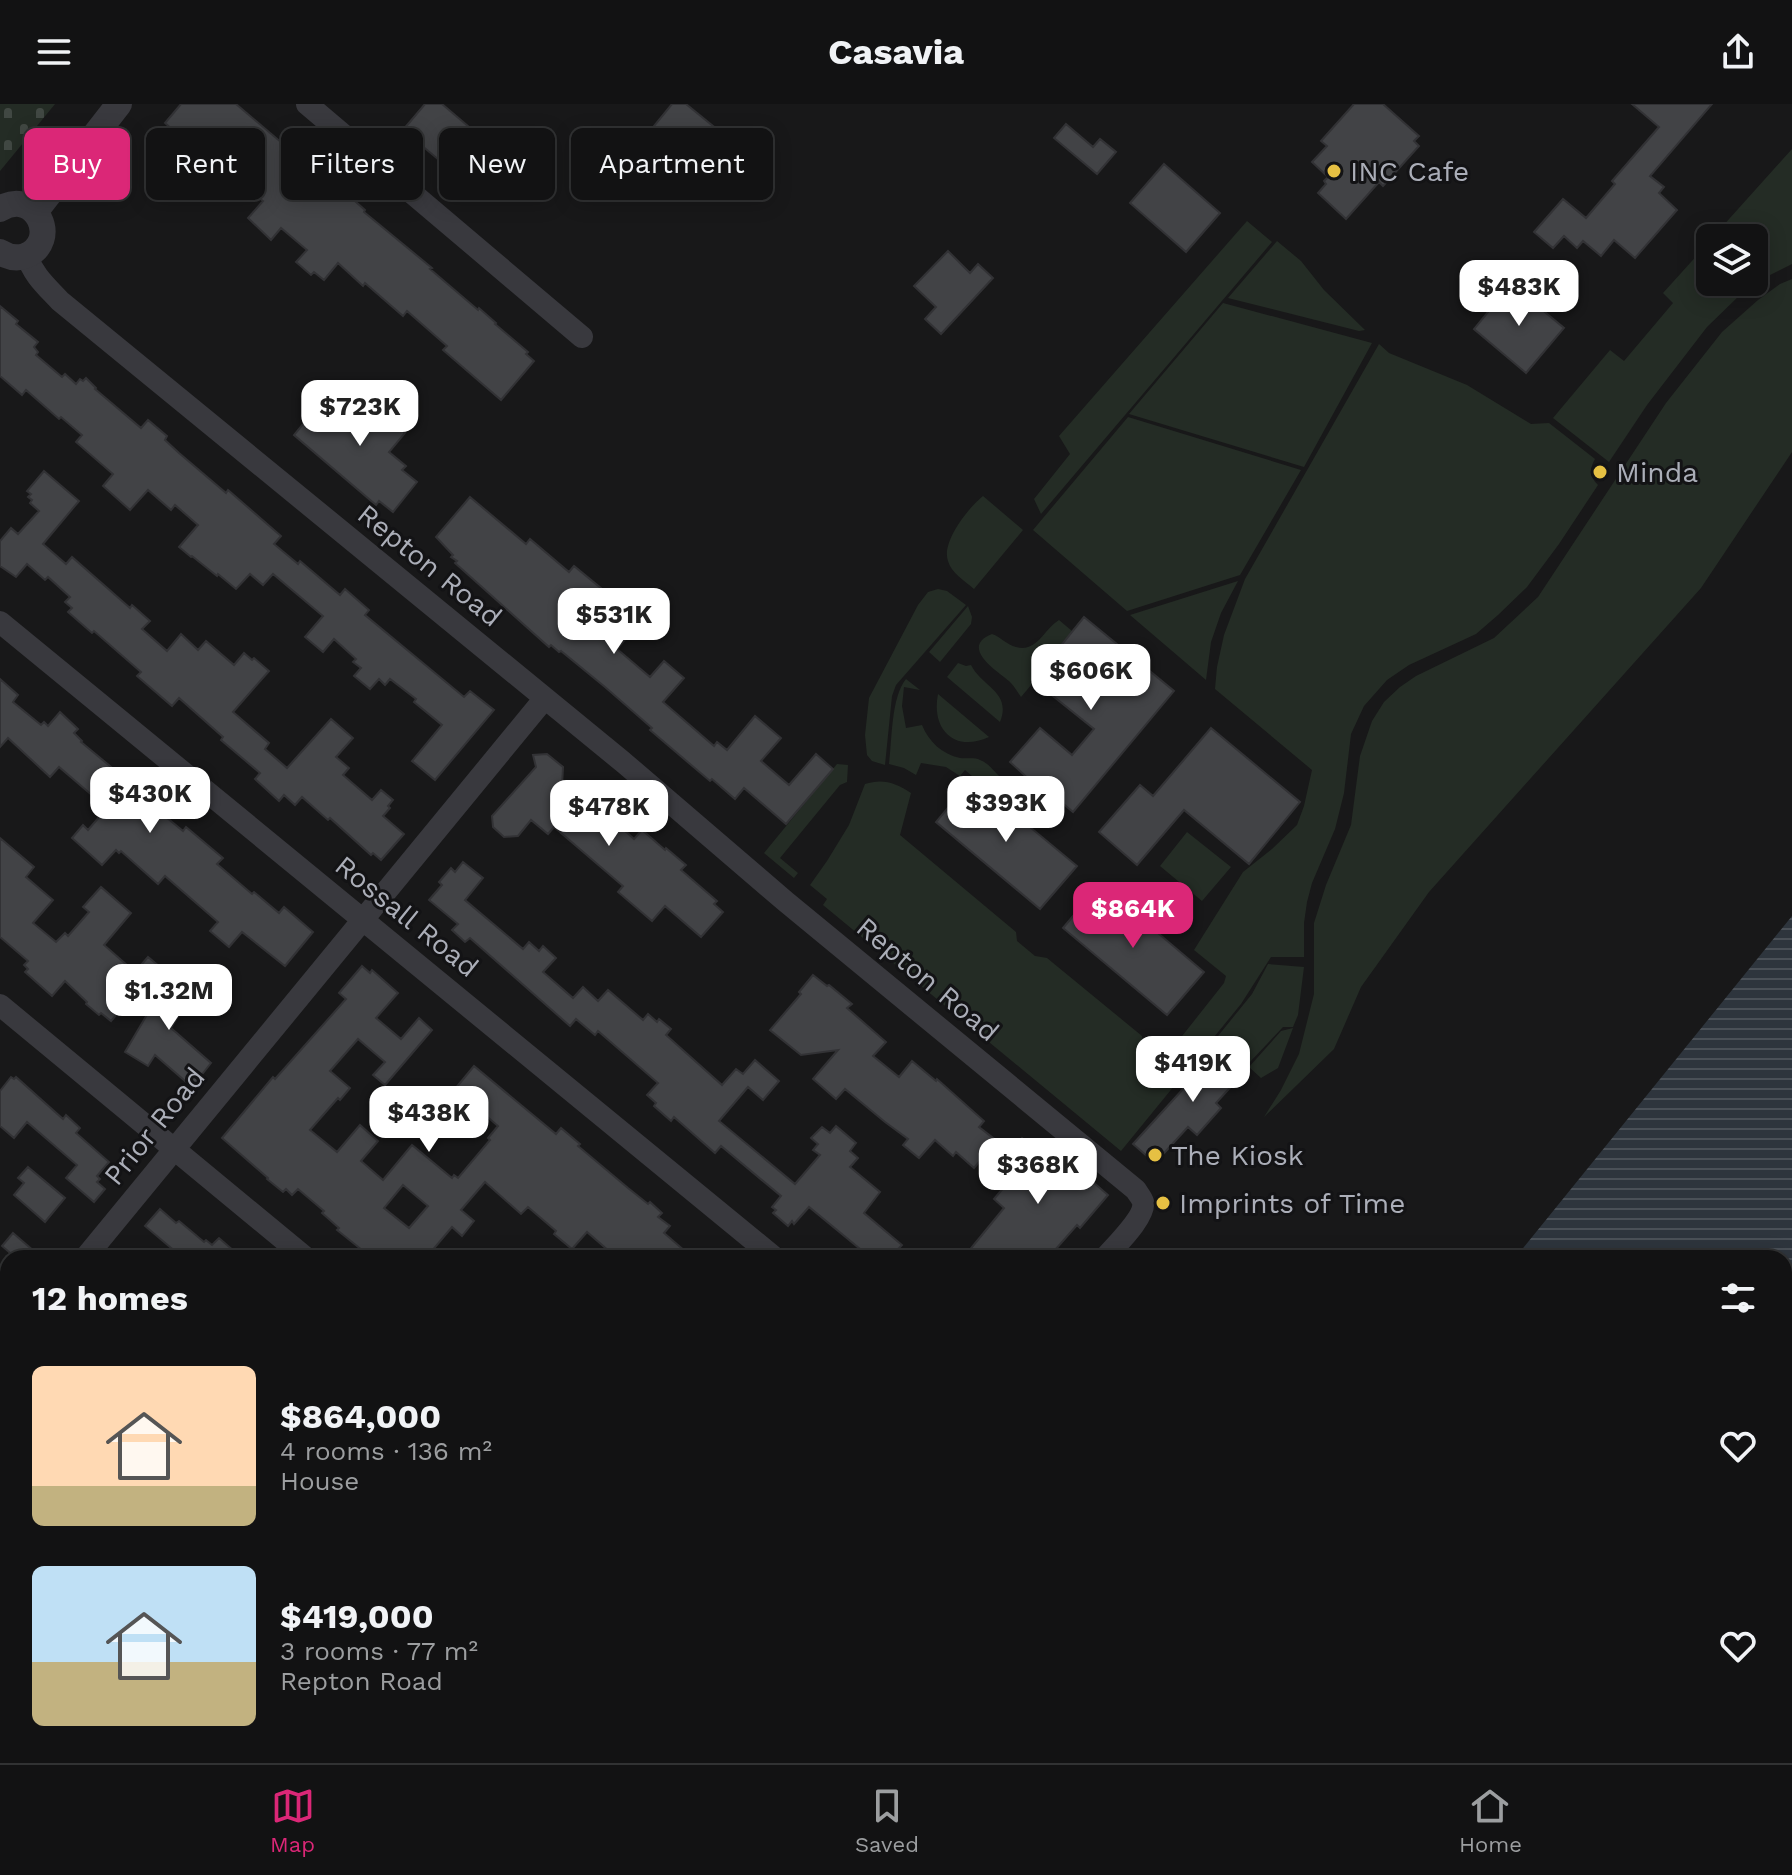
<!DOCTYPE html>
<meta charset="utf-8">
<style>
:root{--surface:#121213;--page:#1b1b1c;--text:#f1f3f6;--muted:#9c9ea0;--line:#313233;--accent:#db2777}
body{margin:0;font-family:"Work Sans",sans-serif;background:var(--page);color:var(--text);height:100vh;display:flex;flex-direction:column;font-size:30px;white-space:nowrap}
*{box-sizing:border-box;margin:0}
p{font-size:26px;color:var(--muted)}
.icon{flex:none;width:44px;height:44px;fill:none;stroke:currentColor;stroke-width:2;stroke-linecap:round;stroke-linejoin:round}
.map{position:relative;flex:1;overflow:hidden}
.panel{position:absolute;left:0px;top:1146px;width:1792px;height:514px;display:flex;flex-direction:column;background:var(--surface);border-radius:24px 24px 0 0;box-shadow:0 4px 20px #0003,0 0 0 2px var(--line)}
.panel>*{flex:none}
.banner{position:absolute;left:24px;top:24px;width:800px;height:72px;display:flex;gap:16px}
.fabs{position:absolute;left:1696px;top:120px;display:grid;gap:16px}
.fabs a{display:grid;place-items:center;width:72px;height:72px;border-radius:12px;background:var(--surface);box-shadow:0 4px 20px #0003,0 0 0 2px var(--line);font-size:40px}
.price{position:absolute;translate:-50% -68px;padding:0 18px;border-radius:16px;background:#fff;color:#222;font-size:26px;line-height:52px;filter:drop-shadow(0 2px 4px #0008)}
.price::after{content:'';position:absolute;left:50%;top:48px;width:24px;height:18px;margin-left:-12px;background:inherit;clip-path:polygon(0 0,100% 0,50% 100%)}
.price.active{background:var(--accent);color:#fff}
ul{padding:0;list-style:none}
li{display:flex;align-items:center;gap:24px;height:200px;padding:0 32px}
li span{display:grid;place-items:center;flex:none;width:224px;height:160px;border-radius:12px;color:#555}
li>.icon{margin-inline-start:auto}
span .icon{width:96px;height:96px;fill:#fffc;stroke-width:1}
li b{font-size:34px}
h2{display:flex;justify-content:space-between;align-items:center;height:96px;padding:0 32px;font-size:34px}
.pill{padding:0 28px;border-radius:12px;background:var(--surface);box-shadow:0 4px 20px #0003,0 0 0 2px var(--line);font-size:28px;line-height:72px}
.pill.active{background:var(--accent);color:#fff}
header{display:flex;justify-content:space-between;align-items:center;height:104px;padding:0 32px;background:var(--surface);font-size:36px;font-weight:700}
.menu{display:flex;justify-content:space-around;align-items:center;height:112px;border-top:2px solid var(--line);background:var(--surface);font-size:22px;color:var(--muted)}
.menu a{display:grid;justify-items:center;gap:4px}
.menu .active{color:var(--accent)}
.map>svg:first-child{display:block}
</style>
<header><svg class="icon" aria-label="menu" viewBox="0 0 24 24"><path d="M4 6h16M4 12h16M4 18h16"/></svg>Casavia<svg class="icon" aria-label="share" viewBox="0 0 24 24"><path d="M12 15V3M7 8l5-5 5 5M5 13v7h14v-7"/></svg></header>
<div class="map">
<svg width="1792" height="1659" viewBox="0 0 1792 1659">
<defs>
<pattern id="cemetery-stones" width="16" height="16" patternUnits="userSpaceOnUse" patternTransform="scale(2)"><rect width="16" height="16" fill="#242c25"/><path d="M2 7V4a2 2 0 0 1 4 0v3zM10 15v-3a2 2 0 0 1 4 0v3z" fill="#414843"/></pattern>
<pattern id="water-rules" width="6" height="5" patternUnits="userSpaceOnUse" patternTransform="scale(2)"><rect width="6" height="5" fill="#2e353d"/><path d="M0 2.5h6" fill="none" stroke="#4a5057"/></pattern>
</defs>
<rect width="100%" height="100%" fill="#181819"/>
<path fill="#242c25" d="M1792,45V160L1766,173L1742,189L1707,223L1647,301L1609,358L1553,314L1610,246L1624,257L1673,199L1663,189L1710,137V178H1754V134H1712Z
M1247,117L1272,138L1041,410L1034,395L1070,350L1059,332Z
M1277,137L1301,157L1324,186L1365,226L1359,227L1228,194Z
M1792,175V348L1701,484L1429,788L1361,883L1334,945L1264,1013L1281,986L1299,950L1314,890V819L1326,781L1351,721L1360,652L1372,617L1384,598L1400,583L1416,572L1494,534L1538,493L1666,299L1722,228L1758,196L1780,180Z
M1223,199L1372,239L1304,363L1129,310Z
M1379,240L1389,249L1467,281L1531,320L1549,319L1595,355C1589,365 1590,373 1598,381L1559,440L1527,483L1498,511L1476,530L1409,561L1387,576L1364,602L1351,630L1344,689L1335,725L1312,779L1307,798L1304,819V853H1271L1241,900L1121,1047L823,801L827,795L810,781L827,757L849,721L865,680C883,674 896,679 911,689L900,731L1016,828L1017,837L1035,852L1047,854L1142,932L1143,940L1150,945L1163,948L1175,941L1224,879L1226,872L1194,846L1243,768L1272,745L1297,721L1304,702L1312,666L1215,585L1217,563L1224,531L1245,475Z
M1128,313L1301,366L1240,471L1127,507L1033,426Z
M983,392L1023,426L974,485C965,477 951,469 948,457C941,438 969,403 983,392Z
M1238,477L1221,509L1211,538L1206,576L1130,511Z
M938,485L947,487L966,501L896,581L892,592L885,661L872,657L867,651L865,631L869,594L918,501L928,488Z
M968,502L972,513L971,520L940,558L929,548Z
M1059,516L1072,527L1030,578L1032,580L1021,593C1017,587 1014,582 1009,577C997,567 959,543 992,530C1001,533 1007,541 1016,543C1037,549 1044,525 1059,516Z
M958,559L966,562L971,561C982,583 1012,588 1000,618L947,573Z
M906,575L920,586L904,583L902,602L906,624L922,621C929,638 942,650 960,654C966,655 975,653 980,656C987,658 995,668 1000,673L988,686L965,666L960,672L946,663L921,659L916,671L904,664L889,660C892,637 891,593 906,575Z
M938,590L989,633C954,649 931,625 938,590Z
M837,660L848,661L847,678L840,681L780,754L798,769L794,774L764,749Z
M1187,728L1231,763L1202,797L1160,762Z
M1268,860L1304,863L1298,911L1293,923H1283L1249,959L1218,932L1252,890Z
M1293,924L1278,964L1261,974L1249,963L1281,927Z"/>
<path fill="url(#cemetery-stones)" d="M0,0H55L0,67Z"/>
<path fill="url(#water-rules)" d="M1792,812V1659H1106L1111,1652H1784V1154H1515Z"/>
<path fill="#424346" stroke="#323235" stroke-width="2" fill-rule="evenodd" d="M181,0H236L309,62L311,60L347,90L365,106L364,108L432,164L430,165L478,206L479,204L496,219L495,220L528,248L526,250L534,257L501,296L443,246L447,242L407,207L403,212L365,179L363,182L338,159L324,176L314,168L311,171L296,158L307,146L281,124L271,136L248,114L263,97L236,75L238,72L192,34L188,39L165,19Z
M425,0H442L515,62L487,96L403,26Z
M672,0H686L735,40L697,86L640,39Z
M1354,0H1383L1419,32L1414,37L1419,42L1383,82L1379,78L1346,115L1318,89L1326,80L1324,77L1328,73L1312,58L1327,42L1321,37Z
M1632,0H1712L1650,72L1664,83L1659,89L1677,106L1635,154L1614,136L1601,152L1583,137L1577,144L1564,132L1553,144L1534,128L1563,95L1586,114L1615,80L1612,77L1659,23Z
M1066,20L1093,43L1100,35L1116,48L1097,70L1054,34Z
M1164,60L1220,109L1186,148L1130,99Z
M948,147L970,169L978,160L993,174L941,230L925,215L936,203L914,182Z
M1511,180L1564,224L1526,269L1474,225Z
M0,202L18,217L16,220L38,238L34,243L38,248L36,251L62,273L65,270L76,280L80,275L83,277L86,274L96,284L95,285L141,324L148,316L167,332L165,336L179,349L226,389L228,386L281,432L274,440L298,460L300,457L340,491L345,485L369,506L365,511L464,593L470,587L494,606L435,676L412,657L442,621L414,598L416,595L390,575L385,581L379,575L370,585L354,572L361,564L353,558L356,555L334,535L323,548L305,533L323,512L273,470L263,481L250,470L236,485L218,470L217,472L192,452L191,453L179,443L198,421L175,401L171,406L148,386L130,406L103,382L113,370L76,338L82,331L61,313L59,315L26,286L22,291L0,272Z
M345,281L405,329L389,348L406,362L402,366L417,378L393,408L379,397L376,401L294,331L307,315L310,318L315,311L318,314Z
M44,367L79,397L43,440L66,460L72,453L130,504L132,501L150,517L142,525L167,547L181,530L198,546L206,537L234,561L244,549L252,556L254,554L269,567L233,608L269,639L265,645L287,664L331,615L353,634L336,653L349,664L343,671L372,696L381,686L393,696L388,702L390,704L383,712L404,730L381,756L373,749L371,751L330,714L328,716L302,693L295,701L284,691L279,697L255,675L260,669L221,636L223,633L179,594L172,602L137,572L141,568L94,527L92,529L68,508L72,504L65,498L70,493L48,473L45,476L27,460L16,473L0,462V437L11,424L18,430L39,407L30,399L32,396L28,393L31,390L27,387Z
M470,393L526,440L530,435L569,468L574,462L602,485L595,494L634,525L617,545L650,573L664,557L684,574L663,598L714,642L717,638L727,646L755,612L781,634L761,657L789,681L816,650L833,665L786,720L744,684L735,695L712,675L710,677L650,626L652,624L605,583L561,547L559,548L551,541L549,543L455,459L457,457L451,453L453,451L436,433Z
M1084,513L1174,587L1073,708L1035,676L1032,678L1010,658L1040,624L1072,651L1094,625L1033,576Z
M0,575L18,591L13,598L41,621L44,618L48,622L60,608L78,625L74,629L82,637L81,638L128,677L134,681L136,679L158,698L154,703L183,727L186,723L223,754L217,760L252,790L254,788L279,809L284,803L313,828L285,862L242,828L229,843L210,827L218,818L165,772L158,780L121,747L119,749L116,746L102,761L72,734L83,721L88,726L107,704L59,663L50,673L8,634L0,643Z
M1211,624L1300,698L1249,760L1184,706L1137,761L1099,728L1140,681L1153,692Z
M547,650L563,663L560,722L581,699L588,705L597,695L612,708L609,712L634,735L642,726L665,746L666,744L686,761L681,766L717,797L714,800L723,808L701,833L665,802L652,817L618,788L623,782L554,723L548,730L531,716L518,732L504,733L493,723L492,712L536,663L533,651Z
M972,675L1077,762L1040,805L936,718Z
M0,734L34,763L26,773L53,796L33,819L56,838L65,829L68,832L89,808L83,803L101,783L131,809L104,841L135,868L148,853L159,862L111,917L101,909L99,911L86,900L87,898L65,877L52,892L25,868L28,865L24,861L28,857L0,833Z
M463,758L483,774L465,796L523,845L529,838L539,847L543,842L556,854L543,868L573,894L583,883L598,897L608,886L643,916L648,910L657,918L659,915L671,925L666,931L722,981L736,965L743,970L755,956L779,977L763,996L748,983L719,1017L795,1080L820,1051L813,1046L818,1040L811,1034L822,1023L830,1029L836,1022L856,1039L850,1047L858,1054L850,1063L880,1088L864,1109L902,1141L890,1154H871L809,1103L794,1120L792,1117L788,1122L773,1109L776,1106L772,1103L781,1092L721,1042L715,1049L674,1013L671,1017L654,1002L656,999L647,991L658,979L598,927L595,931L576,915L570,922L470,834L465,838L452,826L458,820L429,796L442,781L439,778L451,764L455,768Z
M1100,780L1204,868L1167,911L1063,824Z
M362,862L370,869L372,866L398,889L376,914L401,935L419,914L432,926L385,981L373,971L385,958L358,935L330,967L350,984L340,996L338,994L310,1026L337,1048L360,1021L378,1037L361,1057L383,1076L412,1041L452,1074L454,1071L458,1074L490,1036L488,1034L498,1022L455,985L474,962L556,1030L561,1024L580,1040L578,1042L628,1084L648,1100L650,1098L662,1109L658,1113L670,1122L664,1129L693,1154H617L587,1128L572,1145L554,1130L556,1127L528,1103L521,1110L485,1078L461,1106L474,1117L462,1132L452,1123L426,1154H372L337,1126L339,1124L322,1109L324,1107L298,1085L292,1091L286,1085L283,1088L267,1075L268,1074L222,1034L273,973L275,975L346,895L339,889ZM403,1081L428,1102L409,1124L384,1104Z
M174,865L198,879L171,924L211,959L192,983L155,951L148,962L125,948Z
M813,871L827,882L829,881L852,900L847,904L886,938L873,952L899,973L912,957L936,977L937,975L984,1017L979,1023L997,1037L974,1064L956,1048L953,1052L935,1036L919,1054L903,1041L908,1035L885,1018L845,985L836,995L813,975L838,946L801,951L770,926L801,890L799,888Z
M1224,940L1249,963L1216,999L1221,1004L1197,1031L1188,1023L1155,1059L1133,1040Z
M11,973L14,975L16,973L63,1015L66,1011L80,1024L76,1029L109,1058L97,1072L100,1075L97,1078L105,1085L94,1098L66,1074L77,1061L27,1018L14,1034L0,1022V987Z
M1022,1034L1036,1045L1041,1038L1068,1061L1070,1058L1108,1091L1080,1124L1077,1121L1048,1154H963L1004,1104L994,1095L1016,1069L1002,1057Z
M28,1063L65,1094L45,1118L14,1091L24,1079L18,1074Z
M160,1105L176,1119L179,1117L204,1138L206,1136L212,1141L219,1134L242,1154H183L145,1122Z
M13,1129L42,1154H16L2,1142Z"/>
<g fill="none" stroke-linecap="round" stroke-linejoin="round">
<path stroke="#39393e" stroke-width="22" d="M307,0L582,233
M27,151C32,170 47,183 60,197L623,658L785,797L1136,1086C1138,1090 1142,1094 1143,1098C1146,1113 1114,1143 1105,1154
M0,518L775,1154
M0,901L306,1154
M85,1154L545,594
M0,1258L8,1248
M0,1313L8,1319
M412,1652L421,1659
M744,1659L750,1652"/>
<path stroke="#39393e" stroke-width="26" d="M0,105C36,83 61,138 25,152C16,155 8,153 0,148
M35,108L119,0"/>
</g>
<g fill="#e6c043" stroke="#131315" stroke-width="3">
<circle cx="1334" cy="67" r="8"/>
<circle cx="1600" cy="368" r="8"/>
<circle cx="1155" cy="1051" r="8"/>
<circle cx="1163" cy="1099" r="8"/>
</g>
<g text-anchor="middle" stroke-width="6" stroke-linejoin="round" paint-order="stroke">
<g font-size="28" fill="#abaeb8" stroke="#131315" text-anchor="start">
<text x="1350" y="77">INC Cafe</text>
<text x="1616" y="378">Minda</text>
<text x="1171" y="1061">The Kiosk</text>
<text x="1179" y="1109">Imprints of Time</text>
</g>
<g font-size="28" fill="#abaeb8" stroke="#131315">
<text transform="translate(430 461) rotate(39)" y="10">Repton Road</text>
<text transform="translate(407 812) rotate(39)" y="10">Rossall Road</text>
<text transform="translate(928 875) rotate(40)" y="10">Repton Road</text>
<text transform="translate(154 1022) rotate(-51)" y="10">Prior Road</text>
</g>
</g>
</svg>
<div class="fabs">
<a><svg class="icon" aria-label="layers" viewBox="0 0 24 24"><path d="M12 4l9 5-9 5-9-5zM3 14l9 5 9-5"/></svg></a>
</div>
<b class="price" style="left:1519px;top:224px">$483K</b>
<b class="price" style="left:360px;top:344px">$723K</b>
<b class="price" style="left:614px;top:552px">$531K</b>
<b class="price" style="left:1091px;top:608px">$606K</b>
<b class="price" style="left:150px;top:731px">$430K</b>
<b class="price" style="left:1006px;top:740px">$393K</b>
<b class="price" style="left:609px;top:744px">$478K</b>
<b class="price active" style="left:1133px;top:846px">$864K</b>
<b class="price" style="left:169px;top:928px">$1.32M</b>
<b class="price" style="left:1193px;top:1000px">$419K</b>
<b class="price" style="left:429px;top:1050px">$438K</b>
<b class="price" style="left:1038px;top:1102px">$368K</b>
<div class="banner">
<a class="pill active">Buy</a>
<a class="pill">Rent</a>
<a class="pill">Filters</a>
<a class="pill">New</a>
<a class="pill">Apartment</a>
</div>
<section class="panel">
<h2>12 homes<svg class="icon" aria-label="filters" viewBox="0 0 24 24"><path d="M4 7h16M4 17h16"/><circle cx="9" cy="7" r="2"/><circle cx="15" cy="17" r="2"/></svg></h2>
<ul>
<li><span style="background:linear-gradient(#ffd9b3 75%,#c2b280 0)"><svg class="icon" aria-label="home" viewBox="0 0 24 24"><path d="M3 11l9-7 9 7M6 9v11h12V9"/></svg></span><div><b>$864,000</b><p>4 rooms · 136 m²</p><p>House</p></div><svg class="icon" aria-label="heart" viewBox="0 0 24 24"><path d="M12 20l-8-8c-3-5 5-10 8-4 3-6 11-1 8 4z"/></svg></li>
<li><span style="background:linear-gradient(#bfe0f5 60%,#c2b280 0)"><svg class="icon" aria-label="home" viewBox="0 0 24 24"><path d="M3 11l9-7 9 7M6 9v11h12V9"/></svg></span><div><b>$419,000</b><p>3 rooms · 77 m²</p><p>Repton Road</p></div><svg class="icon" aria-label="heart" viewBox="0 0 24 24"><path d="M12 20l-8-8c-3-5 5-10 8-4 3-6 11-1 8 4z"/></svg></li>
</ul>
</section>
</div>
<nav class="menu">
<a class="active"><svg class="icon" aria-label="map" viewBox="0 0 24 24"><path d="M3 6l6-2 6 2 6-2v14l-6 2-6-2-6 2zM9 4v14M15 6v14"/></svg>Map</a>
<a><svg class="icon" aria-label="saved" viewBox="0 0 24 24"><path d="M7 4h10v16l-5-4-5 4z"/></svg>Saved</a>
<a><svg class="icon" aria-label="home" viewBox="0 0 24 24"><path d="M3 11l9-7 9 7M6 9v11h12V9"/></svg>Home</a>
</nav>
